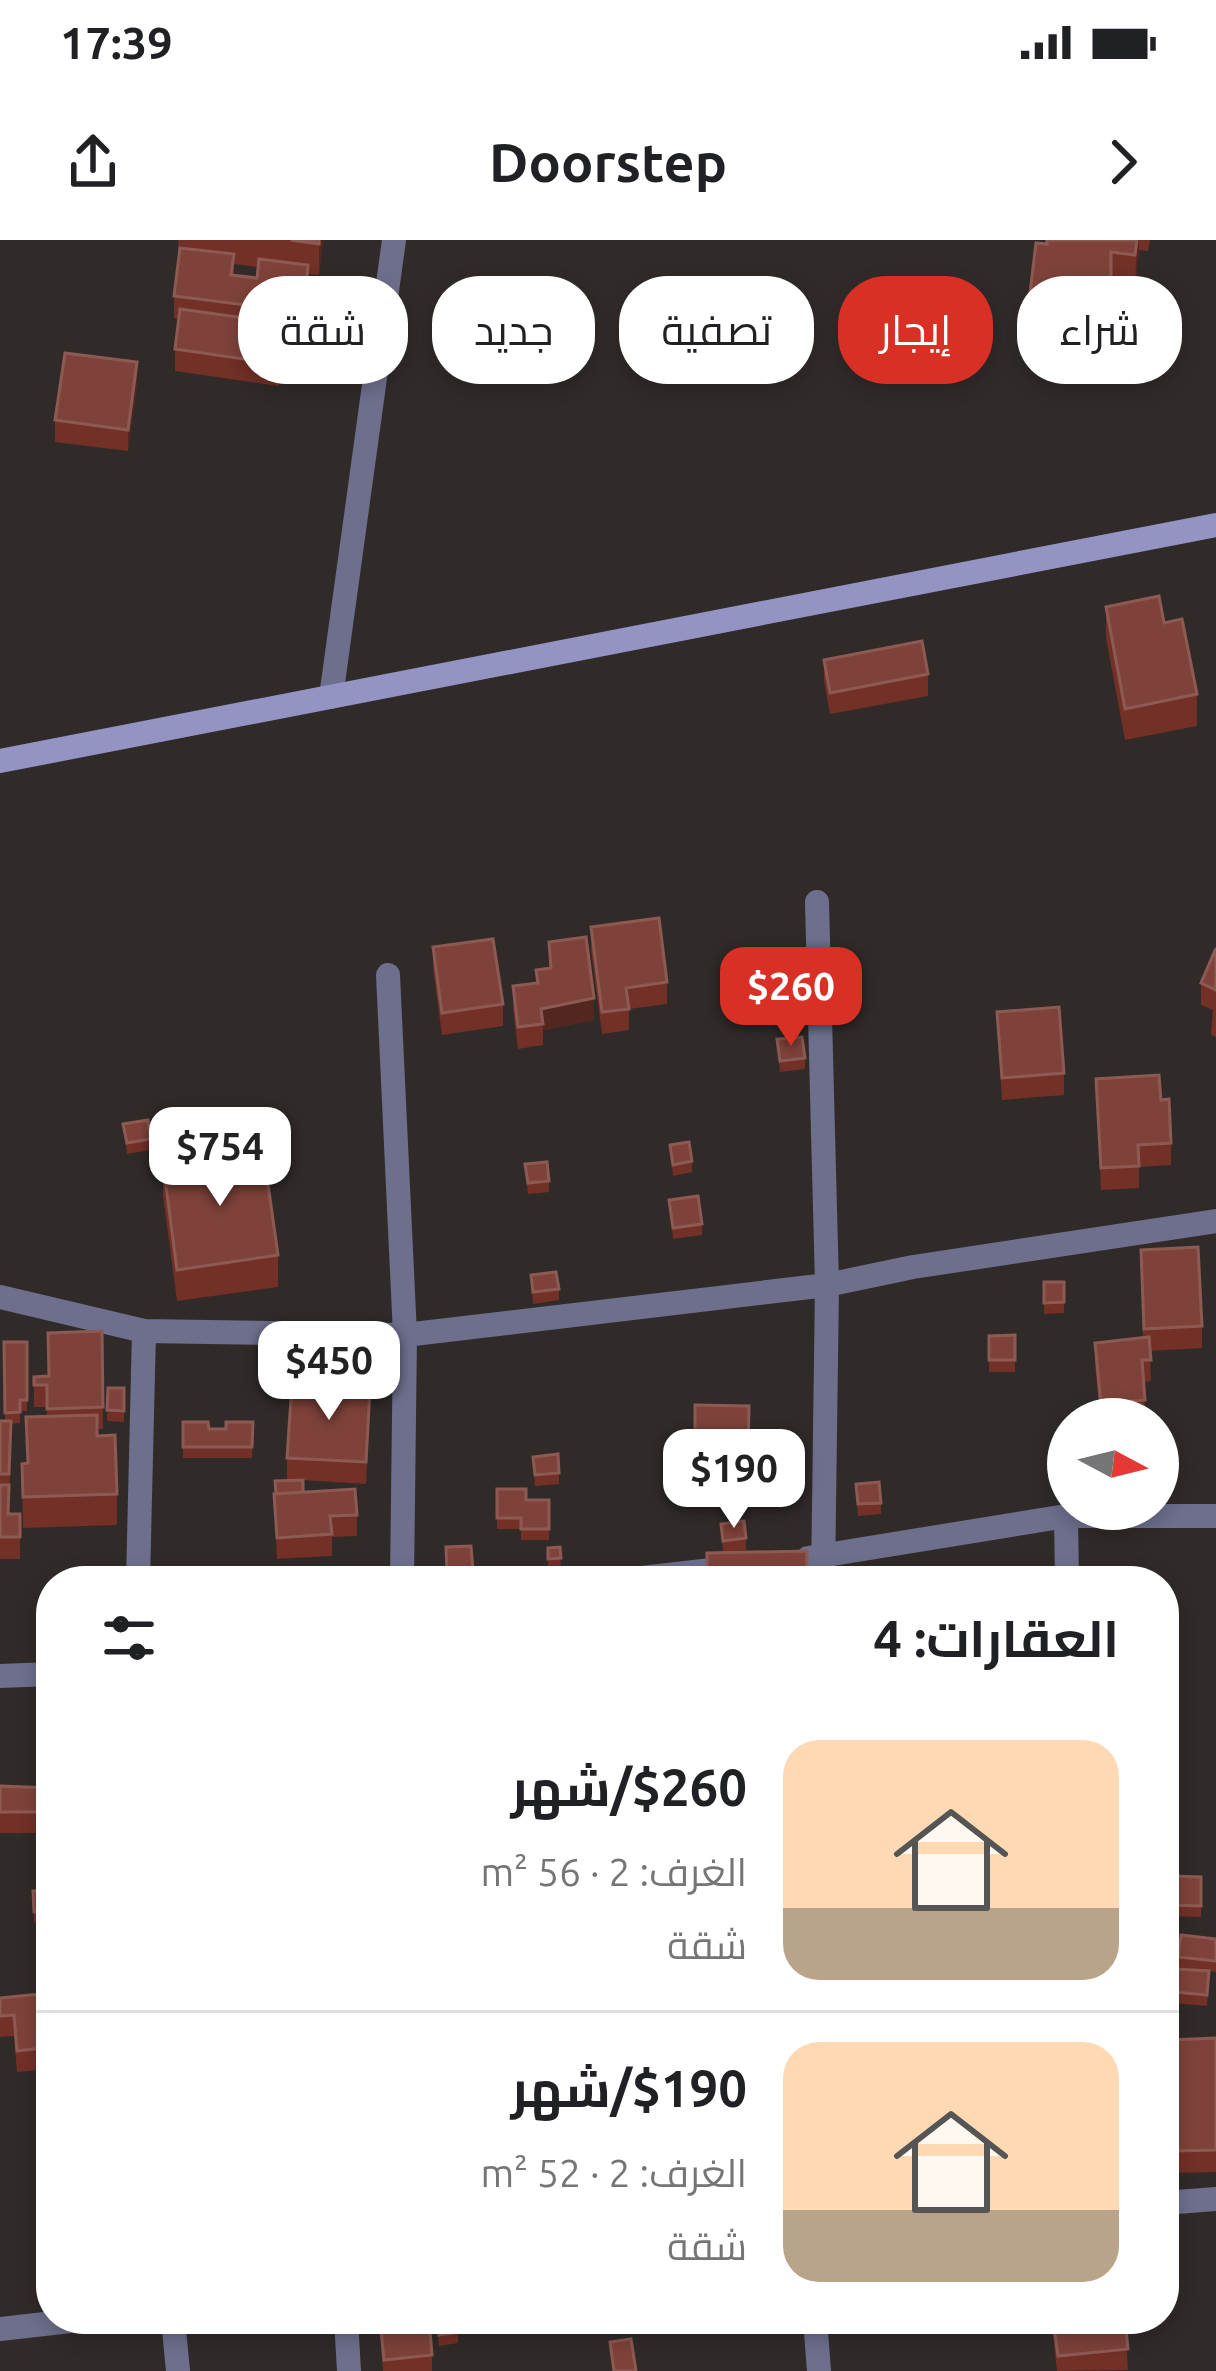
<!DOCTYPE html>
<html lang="ar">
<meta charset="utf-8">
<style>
:root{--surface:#fff;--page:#f6f6f6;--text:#202124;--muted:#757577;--line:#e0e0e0;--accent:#d93025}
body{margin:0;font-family:Ubuntu,Cairo,sans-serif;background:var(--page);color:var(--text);direction:rtl;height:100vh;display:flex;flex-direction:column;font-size:45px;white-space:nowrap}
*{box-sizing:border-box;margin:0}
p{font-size:39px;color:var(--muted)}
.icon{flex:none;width:66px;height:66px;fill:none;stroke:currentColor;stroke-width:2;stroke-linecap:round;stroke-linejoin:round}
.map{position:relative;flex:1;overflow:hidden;direction:ltr}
.drawer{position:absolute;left:36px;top:1326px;width:1143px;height:768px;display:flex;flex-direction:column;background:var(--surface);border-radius:48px;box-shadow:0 6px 18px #0003;direction:rtl}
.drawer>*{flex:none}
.hud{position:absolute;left:36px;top:36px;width:1146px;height:108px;direction:rtl;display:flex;gap:24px}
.needle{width:78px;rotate:97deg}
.buttons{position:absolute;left:1047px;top:1158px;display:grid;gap:24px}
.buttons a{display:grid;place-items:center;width:132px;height:132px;border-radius:50%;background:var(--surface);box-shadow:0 6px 18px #0003;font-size:60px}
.price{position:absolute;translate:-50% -102px;padding:0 27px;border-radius:24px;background:#fff;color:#222;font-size:39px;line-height:78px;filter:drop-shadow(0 3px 6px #0008)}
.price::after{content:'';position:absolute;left:50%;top:72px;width:36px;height:27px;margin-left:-18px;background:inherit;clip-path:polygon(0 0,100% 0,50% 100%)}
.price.current{background:var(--accent);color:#fff}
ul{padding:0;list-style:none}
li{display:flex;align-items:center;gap:36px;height:300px;padding:0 60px}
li+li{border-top:3px solid var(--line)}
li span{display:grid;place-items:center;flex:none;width:336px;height:240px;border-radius:36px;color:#555}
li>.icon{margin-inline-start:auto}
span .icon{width:144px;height:144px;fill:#fffc;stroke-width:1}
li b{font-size:51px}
h2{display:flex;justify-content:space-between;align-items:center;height:144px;padding:0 60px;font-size:51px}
.chip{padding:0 42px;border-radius:48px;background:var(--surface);box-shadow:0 6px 18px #0003;font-size:42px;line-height:108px}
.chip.current{background:var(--accent);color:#fff}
.status{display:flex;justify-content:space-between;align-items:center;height:84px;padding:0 60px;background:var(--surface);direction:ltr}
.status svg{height:33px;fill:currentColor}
header{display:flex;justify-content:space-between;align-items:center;height:156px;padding:0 60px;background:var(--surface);font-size:54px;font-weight:700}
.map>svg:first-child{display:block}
</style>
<div class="status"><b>17:39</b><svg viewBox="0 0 49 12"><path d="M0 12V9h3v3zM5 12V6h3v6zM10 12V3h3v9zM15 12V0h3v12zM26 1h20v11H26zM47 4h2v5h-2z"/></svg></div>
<header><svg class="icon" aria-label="forward" viewBox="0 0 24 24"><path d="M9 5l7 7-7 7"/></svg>Doorstep<svg class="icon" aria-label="share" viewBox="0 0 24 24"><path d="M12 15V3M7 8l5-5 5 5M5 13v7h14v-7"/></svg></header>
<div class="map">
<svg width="1216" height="2131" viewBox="0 0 1216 2131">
<rect width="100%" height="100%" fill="#302b29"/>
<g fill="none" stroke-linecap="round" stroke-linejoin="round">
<path stroke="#6e6f8d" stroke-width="24" d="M331,457L394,0
M817,662L827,1045L823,1341
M388,735L405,1095L402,1341
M0,1057L144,1091
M1066,1276L1067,1341
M808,1318L1066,1276H1216
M138,1341L144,1091L405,1095L827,1045L913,1027L1216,981
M615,1341L738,1327
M0,1436L51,1434
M1164,1963L1216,1959
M173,2079L178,2131
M346,2079L349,2131
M815,2079L819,2131
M0,2089L88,2079"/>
<path stroke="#9394c4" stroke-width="24" d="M0,521L1216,285"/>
</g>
<path fill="#723027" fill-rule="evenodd" d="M178,0H323L319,35L308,34L306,73L281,71L280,83L309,109L306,128L281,125L279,146L175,131V109L179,79L174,78V56L179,17ZM234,24L258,27L257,38L234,35Z
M1047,0H1150L1148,11L1139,10L1135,46L1111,43V83L1057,77L1055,87L1030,84V53Z
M1122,122L1120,138L1110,137V126Z
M137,144L128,211L55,202V180Z
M1106,367L1164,383L1197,454V486L1125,500L1106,398Z
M824,420L928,434V456L830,474L824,441Z
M591,687L667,742V764L629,769V790L602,794L591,709Z
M549,702L594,780L543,790V805L518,809L513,768V746L536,743V730L549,728Z
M433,707L503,764V786L442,795L433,729Z
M1216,708V797L1211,795L1213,770L1201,765V743Z
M997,772L1064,833V855L1002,860Z
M777,799L805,818V829L780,832Z
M1096,839L1161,860L1171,903V925L1139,927V948L1101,950Z
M123,884L150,899V910L127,914Z
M670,905L692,921V932L673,936Z
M163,923L278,1015V1047L177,1061L163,955Z
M525,924L549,941V952L528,954Z
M669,960L702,984V995L673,999Z
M1141,1031L1202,1086V1108L1150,1111L1151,1141L1144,1142L1145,1179H1100L1095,1124V1103L1143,1098Z
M531,1035L559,1049V1060L533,1064Z
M1044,1042H1064V1073L1044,1074Z
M102,1091L103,1189H97V1196L117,1254V1285L23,1288L22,1224L27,1223L26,1177L47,1176V1167H34V1137L48,1136Z
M1015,1095V1132H989V1096Z
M4,1102H27V1171H20V1183L11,1184L9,1274H20V1319H0V1181H5Z
M108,1148H124V1182L107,1181Z
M695,1165L749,1166L748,1236L695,1235Z
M370,1169L366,1244L303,1240V1252L357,1275V1296L332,1297V1316L277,1319L274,1254L287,1239V1218Z
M183,1182L209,1189H226L253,1182L252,1218H183Z
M533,1217L559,1233V1244L535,1246Z
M856,1244L881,1263V1274L858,1276Z
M497,1249L526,1260H549V1300H521V1289H497Z
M721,1284L746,1298V1310L723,1312Z
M471,1306L473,1341H447L446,1307Z
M560,1307L561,1329L548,1330V1308Z
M46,1496H51V1547H48Z
M0,1546L51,1548V1593H0Z
M1171,1636L1201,1637V1677L1170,1676Z
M51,1650V1683H34L33,1651Z
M1216,1699V1732L1209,1731L1207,1766L1173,1763L1178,1717Z
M51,1753V1829L17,1832L14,1796L0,1797V1758Z
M1216,1798V1932L1174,1933L1171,1800Z
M379,2079L432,2115V2131H383Z
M437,2079L458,2092V2103L439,2106Z
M1051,2079H1125L1128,2130L1057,2131Z"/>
<path fill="#532620" d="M319,0H323L319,35Z
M1137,0H1139V10L1135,46Z
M309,87V109L306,128V107Z
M137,122V144L128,211V190Z
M594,758V780L543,790L541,769Z"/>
<path fill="#7e423a" stroke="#8d5a53" stroke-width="3" d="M291,0H319V4Z
M1047,0H1137L1135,15L1111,12V52L1057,45L1055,56L1030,53L1036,3L1047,4Z
M180,8L234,14L231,35L257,38L259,19L308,25L306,51L281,49L279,69L174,56Z
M180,69L309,87L306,107L281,104L279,124L175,109Z
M1112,110L1122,111L1120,127L1110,126Z
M65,113L137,122L128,190L55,180Z
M1159,356L1164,383L1182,379L1197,454L1125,469L1106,367Z
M922,401L928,434L830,453L824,420Z
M659,678L667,742L626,748L629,769L602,772L591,687Z
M586,697L594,758L541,769L543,784L518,787L513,746L538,743L536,730L551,728L549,702Z
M493,699L503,764L442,773L433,707Z
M1216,708V750L1201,743Z
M1059,767L1064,833L1002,838L997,772Z
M802,797L805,818L780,821L777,799Z
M1159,835L1161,860L1169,859L1171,903L1138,905L1139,926L1101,928L1096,839Z
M148,880L150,899L127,903L123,884Z
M689,902L692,921L673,925L670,905Z
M263,909L278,1015L177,1030L163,923Z
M547,922L549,941L528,943L525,924Z
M698,956L702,984L673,988L669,960Z
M1198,1007L1202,1086L1144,1089L1141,1010Z
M556,1032L559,1049L533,1052L531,1035Z
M1044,1042H1064V1062L1044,1063Z
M102,1091L103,1167L47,1169V1145H34V1137L49,1136L48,1093Z
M1015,1095V1120H989V1096Z
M1149,1097L1151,1120H1142L1145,1160L1101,1164L1095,1103Z
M4,1102H27V1160H20V1172L5,1173Z
M292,1143L370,1148L366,1222L287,1218Z
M108,1148H124V1171L107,1170Z
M695,1165L749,1166L748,1214H695Z
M97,1175V1196L115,1195L117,1254L23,1257L22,1224L28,1223L26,1177Z
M0,1181H11L9,1234H0Z
M183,1182H208L209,1189H226V1182H253L252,1207H183Z
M558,1214L559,1233L535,1235L533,1217Z
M303,1240V1252L276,1254L275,1241Z
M879,1242L881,1263L858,1264L856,1244Z
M0,1245H9L8,1274H20V1297H0Z
M355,1249L357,1275L330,1276L332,1294L277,1298L274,1254Z
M497,1249H526V1260H549V1289H521V1278H497Z
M744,1281L746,1298L723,1301L721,1284Z
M471,1306L473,1331L447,1332L446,1307Z
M560,1307L561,1318L548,1319V1308Z
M807,1311V1341H707V1313Z
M46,1496H51V1525L48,1526Z
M0,1546L51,1548V1572H0Z
M1171,1636L1201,1637V1666L1170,1665Z
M51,1650V1672H34L33,1651Z
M1164,1674L1170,1675L1167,1700H1164Z
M1181,1695L1216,1699V1721L1178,1717Z
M1175,1729L1209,1731L1207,1755L1173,1752Z
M1164,1731H1167L1165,1756H1164Z
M51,1753V1807L17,1811L14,1775L0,1776V1758Z
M1216,1798V1910L1174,1911L1171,1800Z
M380,2079H429L432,2115L384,2120Z
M437,2079H457L458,2092L439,2095Z
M1053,2079H1125L1128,2109L1058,2116Z
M631,2099L636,2131H614L610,2102Z"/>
</svg>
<div class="buttons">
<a><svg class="needle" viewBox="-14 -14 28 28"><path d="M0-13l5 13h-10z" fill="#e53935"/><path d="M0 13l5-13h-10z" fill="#757577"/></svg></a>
</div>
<b class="price current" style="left:791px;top:809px">$260</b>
<b class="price" style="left:220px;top:969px">$754</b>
<b class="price" style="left:329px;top:1183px">$450</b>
<b class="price" style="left:734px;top:1291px">$190</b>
<div class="hud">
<a class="chip">شراء</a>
<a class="chip current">إيجار</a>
<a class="chip">تصفية</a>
<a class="chip">جديد</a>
<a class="chip">شقة</a>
</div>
<section class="drawer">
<h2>العقارات: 4<svg class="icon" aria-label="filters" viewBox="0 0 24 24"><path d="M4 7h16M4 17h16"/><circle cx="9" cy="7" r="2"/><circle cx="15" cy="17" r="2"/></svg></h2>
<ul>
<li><span style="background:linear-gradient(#ffd9b3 70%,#b9a48a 0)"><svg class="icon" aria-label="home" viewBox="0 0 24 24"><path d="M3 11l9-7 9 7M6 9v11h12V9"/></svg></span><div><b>$260/شهر</b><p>الغرف: 2 · 56 m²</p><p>شقة</p></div></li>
<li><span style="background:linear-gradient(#ffd9b3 70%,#b9a48a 0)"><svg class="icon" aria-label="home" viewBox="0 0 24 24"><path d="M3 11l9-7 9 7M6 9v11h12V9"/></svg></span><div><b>$190/شهر</b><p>الغرف: 2 · 52 m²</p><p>شقة</p></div></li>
</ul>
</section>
</div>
